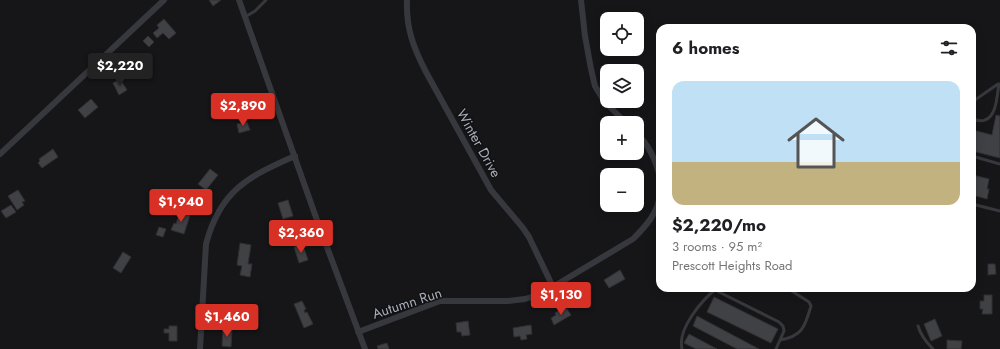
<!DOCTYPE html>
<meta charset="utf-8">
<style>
:root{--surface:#fff;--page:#f6f6f6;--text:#202124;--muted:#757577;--line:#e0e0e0;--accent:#d93025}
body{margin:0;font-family:Jost,sans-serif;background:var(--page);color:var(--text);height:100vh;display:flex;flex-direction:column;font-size:15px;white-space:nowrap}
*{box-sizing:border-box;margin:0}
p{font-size:13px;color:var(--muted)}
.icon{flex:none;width:22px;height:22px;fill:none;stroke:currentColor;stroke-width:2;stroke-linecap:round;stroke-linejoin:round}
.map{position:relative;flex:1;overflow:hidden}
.drawer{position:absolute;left:656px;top:24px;width:320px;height:268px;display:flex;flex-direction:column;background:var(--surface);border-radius:12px;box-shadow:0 2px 10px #0003}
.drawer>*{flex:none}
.controls{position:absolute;left:600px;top:12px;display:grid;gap:8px}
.controls a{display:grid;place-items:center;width:44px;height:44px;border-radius:8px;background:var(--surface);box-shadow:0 2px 10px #0003;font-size:20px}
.price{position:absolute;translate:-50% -34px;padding:0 9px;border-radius:4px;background:var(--accent);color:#fff;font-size:13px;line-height:26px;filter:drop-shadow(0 1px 2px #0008)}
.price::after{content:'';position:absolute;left:50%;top:24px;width:12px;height:9px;margin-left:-6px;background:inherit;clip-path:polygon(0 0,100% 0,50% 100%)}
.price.on{background:#222;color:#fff}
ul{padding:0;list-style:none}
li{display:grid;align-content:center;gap:8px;height:212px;padding:0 16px}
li+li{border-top:1px solid var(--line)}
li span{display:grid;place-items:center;height:124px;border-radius:12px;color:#555}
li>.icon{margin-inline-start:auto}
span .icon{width:72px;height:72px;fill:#fffc;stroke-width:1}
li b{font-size:17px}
h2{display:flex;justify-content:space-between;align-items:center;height:48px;padding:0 16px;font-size:17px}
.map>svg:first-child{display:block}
</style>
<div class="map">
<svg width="1000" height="349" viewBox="0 0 1000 349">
<rect width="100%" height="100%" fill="#161618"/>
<path fill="#404145" stroke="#303034" d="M209,0H221L213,6Z
M164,19L176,33L169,39L163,33L157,38L153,33L159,28L157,25Z
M607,25V39H603L602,26Z
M148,36L154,42L149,47L143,41Z
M121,60L129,73L121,77L113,64Z
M120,79L127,90L119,95L113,83Z
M257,98L262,112L247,117L244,110L249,109L247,102Z
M91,99L98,107L85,118L78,110Z
M996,115L1000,116V158L972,151L973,130L992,135Z
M247,122L250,130L239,133L237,124Z
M53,149L58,157L42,168L38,163L40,161L39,159Z
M210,169L218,175L206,190L198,184Z
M973,175L989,179L987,189H989L987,199L972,195V181Z
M18,190L25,201L22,202L24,205L17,210L8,196Z
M288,200L293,216L283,219L278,203Z
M11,205L16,212L6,218L1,211Z
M180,211L190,215L184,234L171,230L174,223L176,224Z
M159,227L166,229L163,237L156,235Z
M240,243L251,245L248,264H252L250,277L240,275L242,266L237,265Z
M303,245L308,260L299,263L294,247Z
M123,252L131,257L121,273L113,268Z
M988,264H995L996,274L988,275Z
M620,270L625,279L609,288L604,280Z
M984,295H992V314H982L983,309H980V301H984Z
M714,297L778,329L771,343L707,312Z
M302,301L306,309L304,310L305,313L307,312L313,324L304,328L294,304Z
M565,306L571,315L554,325L551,318L556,315L555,313Z
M697,316L759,349H737L693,326Z
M935,319L942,336L931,341L924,324Z
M468,321L470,335L462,336L461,332H457L456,323Z
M531,325L532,334L526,335L527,339L521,340L520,336L514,337L513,328Z
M169,326H177V341H169V333H164V329H169Z
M223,329L232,330L231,347L222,346Z
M689,334L717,349H696L684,343Z
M947,340L962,341L961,349H947Z
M387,343L389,349H378L377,346Z"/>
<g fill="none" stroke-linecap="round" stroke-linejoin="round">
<path stroke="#37383d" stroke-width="3" d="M245,17L255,11L266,0
M972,102L998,84
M972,119C976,120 981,122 985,120C997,116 997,94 999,84
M972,156L1000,164
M972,204L1000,211
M715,290L779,322L783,326L784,331L780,340
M918,326C921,336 926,342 933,349
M682,349C677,329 702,300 717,288
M776,349L780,340C803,336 805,326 811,306L809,302L787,288"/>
<path stroke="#37383d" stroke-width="6" d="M239,0L318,223L365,349
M407,0C406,28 413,47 426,72L491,190L523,228L529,237L553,287
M581,0L585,36L591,69L595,86L604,101L626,123
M637,134C650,146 656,160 660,178
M0,154L164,0
M358,332L440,301H508L525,299L541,294L633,239C646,226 659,212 660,193
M200,349L206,244C220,191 247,177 295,156"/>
</g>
<g text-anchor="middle" stroke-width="3" stroke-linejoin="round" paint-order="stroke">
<g font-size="14" fill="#a8adb8" stroke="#111113">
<text transform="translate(479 143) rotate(61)" y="5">Winter Drive</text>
<text transform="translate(407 303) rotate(-18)" y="5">Autumn Run</text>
</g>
</g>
</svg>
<div class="controls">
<a><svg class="icon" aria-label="locate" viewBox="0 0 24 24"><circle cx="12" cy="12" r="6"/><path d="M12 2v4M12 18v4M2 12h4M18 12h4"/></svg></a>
<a><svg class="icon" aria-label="layers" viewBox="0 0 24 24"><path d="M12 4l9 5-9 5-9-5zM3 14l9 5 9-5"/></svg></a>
<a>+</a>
<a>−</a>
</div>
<b class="price on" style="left:120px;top:87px">$2,220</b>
<b class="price" style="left:243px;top:127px">$2,890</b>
<b class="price" style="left:181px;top:223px">$1,940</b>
<b class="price" style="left:301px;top:254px">$2,360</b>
<b class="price" style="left:561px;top:316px">$1,130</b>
<b class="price" style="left:227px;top:338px">$1,460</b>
<section class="drawer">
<h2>6 homes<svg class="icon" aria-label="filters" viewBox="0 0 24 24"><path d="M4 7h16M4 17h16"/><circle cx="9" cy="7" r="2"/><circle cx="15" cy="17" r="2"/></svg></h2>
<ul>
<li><span style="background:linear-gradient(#bfe0f5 65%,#c2b280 0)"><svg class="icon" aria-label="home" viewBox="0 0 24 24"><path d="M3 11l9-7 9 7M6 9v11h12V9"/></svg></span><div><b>$2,220/mo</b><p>3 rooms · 95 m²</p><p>Prescott Heights Road</p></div></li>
</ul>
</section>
</div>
